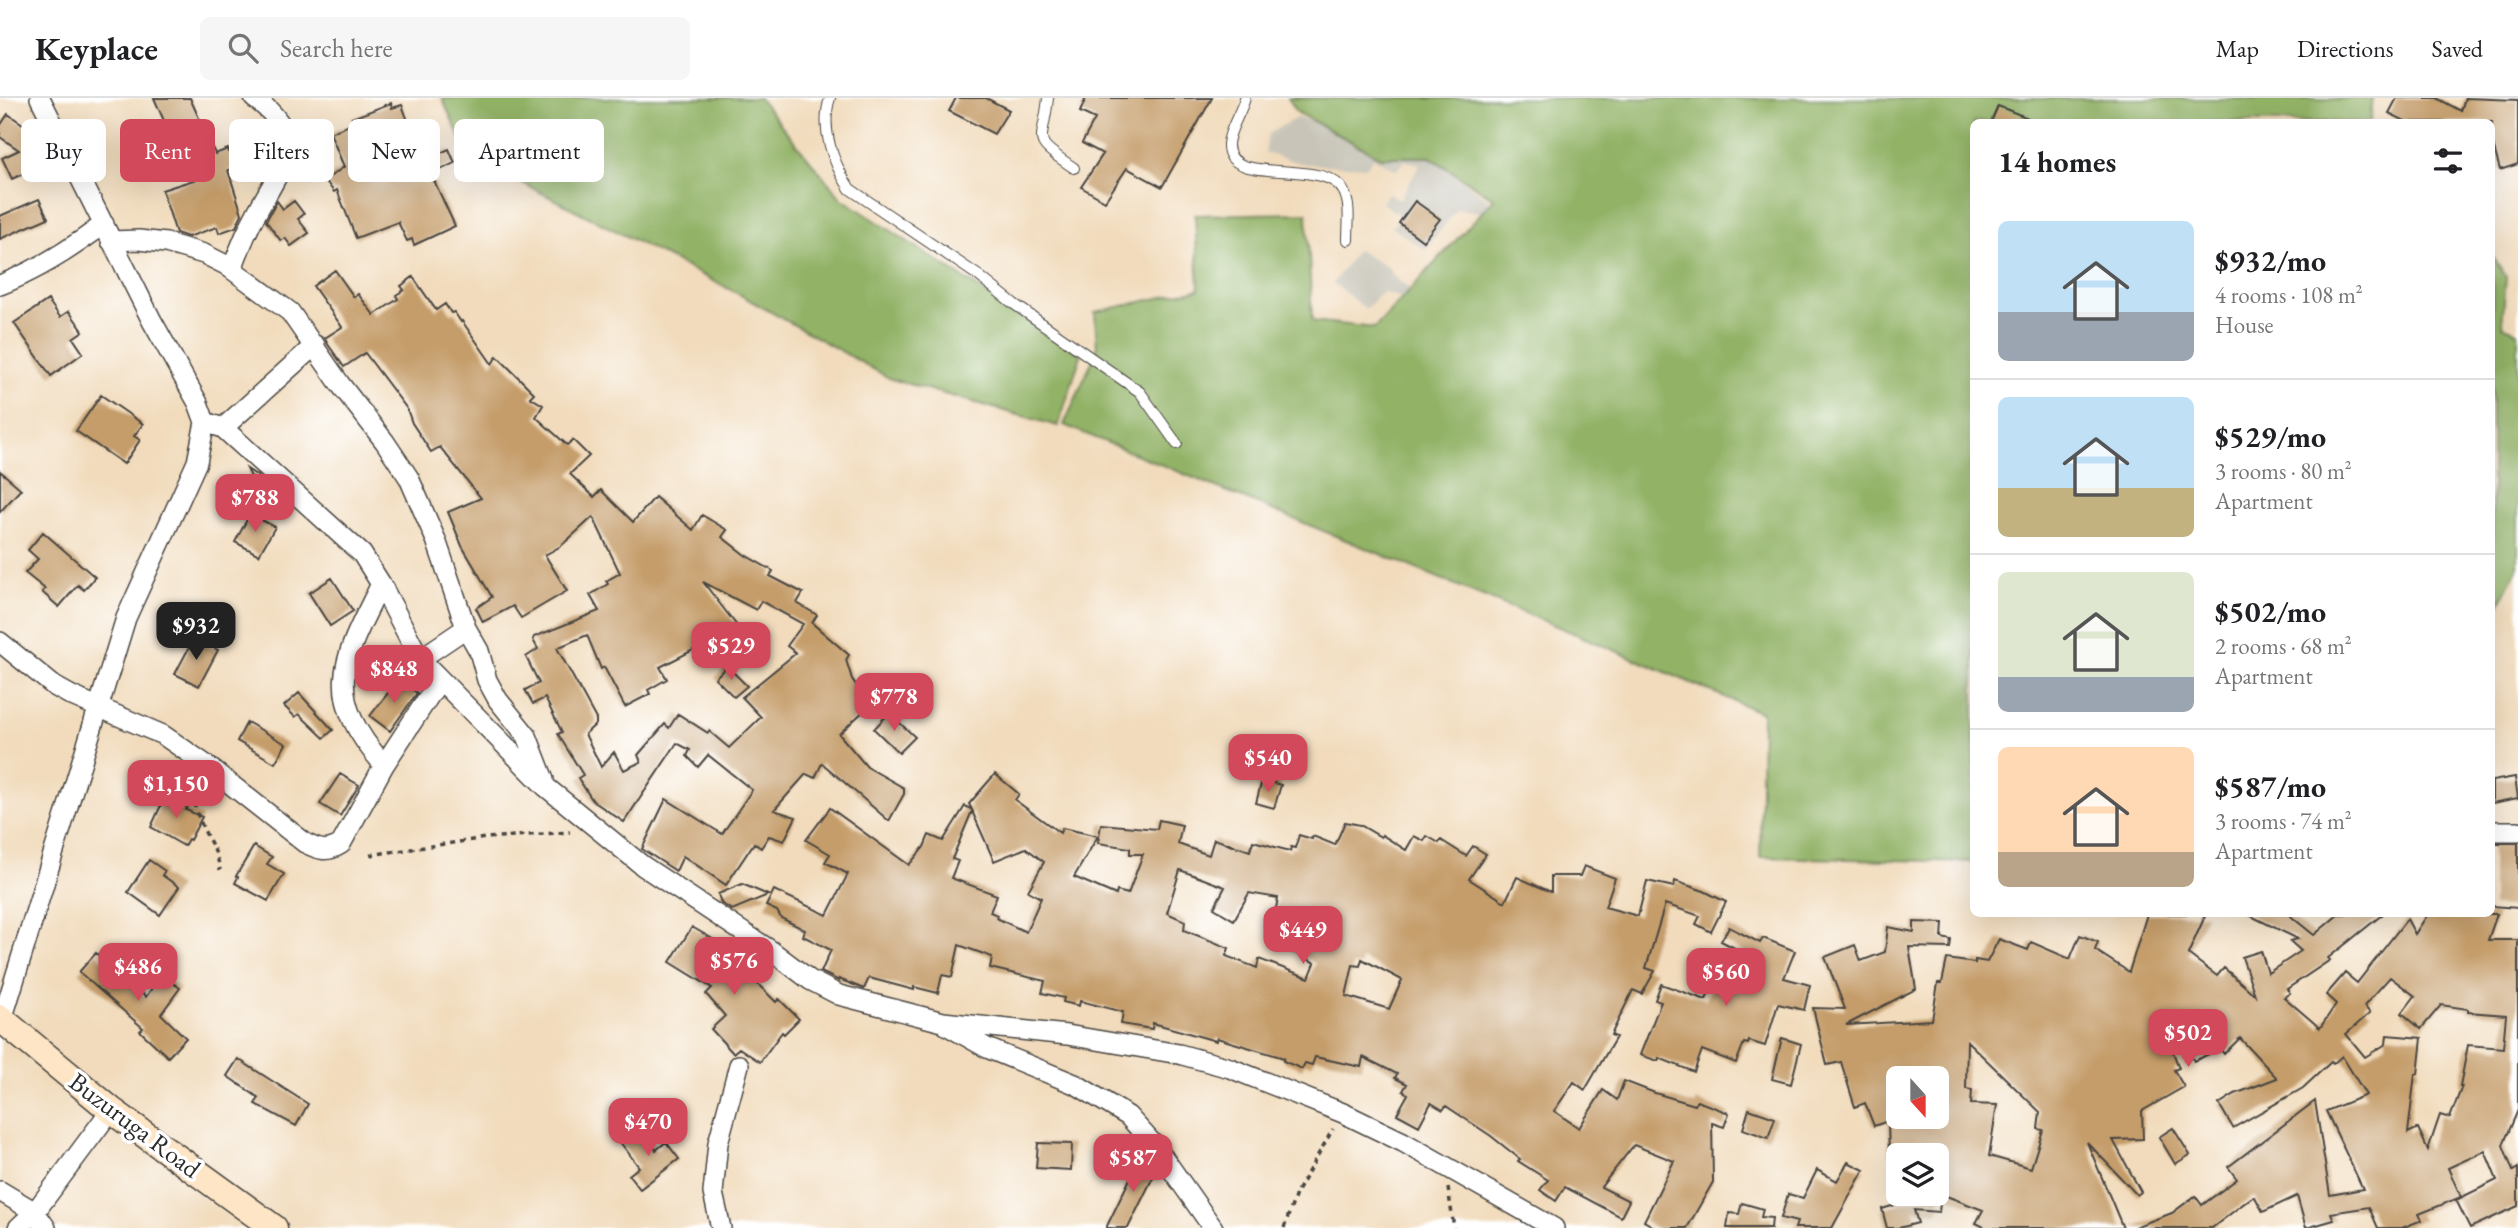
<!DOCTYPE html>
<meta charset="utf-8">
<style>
:root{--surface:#fff;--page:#f6f6f6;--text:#202124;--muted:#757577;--line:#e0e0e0;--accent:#d1495b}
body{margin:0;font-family:"EB Garamond",serif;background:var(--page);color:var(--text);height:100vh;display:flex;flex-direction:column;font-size:26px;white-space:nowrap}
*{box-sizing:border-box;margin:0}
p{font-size:23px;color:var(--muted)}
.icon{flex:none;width:38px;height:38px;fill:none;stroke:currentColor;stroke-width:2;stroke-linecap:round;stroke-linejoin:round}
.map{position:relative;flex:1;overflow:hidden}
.side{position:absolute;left:1970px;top:21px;width:525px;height:798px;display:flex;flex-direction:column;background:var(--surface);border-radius:10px;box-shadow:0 7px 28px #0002}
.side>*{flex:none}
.guide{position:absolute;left:21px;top:21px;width:665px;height:63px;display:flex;gap:14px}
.needle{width:46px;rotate:159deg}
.controls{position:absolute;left:1886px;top:968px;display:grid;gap:14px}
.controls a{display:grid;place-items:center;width:63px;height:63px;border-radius:10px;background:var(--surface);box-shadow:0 7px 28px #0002;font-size:35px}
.price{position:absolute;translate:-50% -60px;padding:0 16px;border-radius:14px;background:var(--accent);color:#fff;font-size:23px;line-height:46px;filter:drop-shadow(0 2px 4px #0008)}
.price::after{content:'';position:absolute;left:50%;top:42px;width:21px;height:16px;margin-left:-10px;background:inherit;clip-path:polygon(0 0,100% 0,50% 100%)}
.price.selected{background:#222;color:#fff}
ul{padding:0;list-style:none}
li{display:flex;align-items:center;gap:21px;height:175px;padding:0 28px}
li+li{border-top:2px solid var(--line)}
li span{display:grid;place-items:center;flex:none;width:196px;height:140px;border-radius:10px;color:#555}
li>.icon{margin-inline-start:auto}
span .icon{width:84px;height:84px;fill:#fffc;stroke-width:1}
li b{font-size:30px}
h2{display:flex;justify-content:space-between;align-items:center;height:84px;padding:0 28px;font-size:30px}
.tag{padding:0 24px;border-radius:10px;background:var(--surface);box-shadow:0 7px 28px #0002;font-size:24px;line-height:63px}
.tag.selected{background:var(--accent);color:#fff}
header{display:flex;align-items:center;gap:42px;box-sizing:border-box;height:98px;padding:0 35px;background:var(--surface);border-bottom:2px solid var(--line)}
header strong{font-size:33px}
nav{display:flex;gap:38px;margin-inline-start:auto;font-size:24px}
.search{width:490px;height:63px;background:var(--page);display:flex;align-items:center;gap:18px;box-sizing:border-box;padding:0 24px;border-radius:10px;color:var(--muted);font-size:26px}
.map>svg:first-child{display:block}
</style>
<header>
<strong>Keyplace</strong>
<div class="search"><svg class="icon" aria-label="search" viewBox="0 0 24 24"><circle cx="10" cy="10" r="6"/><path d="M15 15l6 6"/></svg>Search here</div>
<nav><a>Map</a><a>Directions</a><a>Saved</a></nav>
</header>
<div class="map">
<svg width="2518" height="1130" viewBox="0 0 2518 1130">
<rect width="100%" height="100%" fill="#fff"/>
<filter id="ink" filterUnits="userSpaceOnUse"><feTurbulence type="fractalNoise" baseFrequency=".0143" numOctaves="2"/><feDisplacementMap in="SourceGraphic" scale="14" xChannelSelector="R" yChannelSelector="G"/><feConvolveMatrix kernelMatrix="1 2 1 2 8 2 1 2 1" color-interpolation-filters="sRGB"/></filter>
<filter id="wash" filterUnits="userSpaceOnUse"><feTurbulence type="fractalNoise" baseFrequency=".00686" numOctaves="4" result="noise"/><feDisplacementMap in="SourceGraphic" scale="28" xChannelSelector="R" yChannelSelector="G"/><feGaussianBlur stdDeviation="1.57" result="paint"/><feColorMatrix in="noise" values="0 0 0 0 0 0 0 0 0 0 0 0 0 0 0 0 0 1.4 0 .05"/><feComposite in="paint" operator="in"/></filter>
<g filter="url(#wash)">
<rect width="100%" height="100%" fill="#f1dbbc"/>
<path fill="#c8c4b8" d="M1296,20L1330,24L1422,53L1497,108L1491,115L1457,111L1425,152L1392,129L1401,118L1382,105L1388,95L1400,101L1420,66L1405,63L1397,72L1373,60L1366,69L1304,66L1265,55L1268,36Z
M1357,152L1390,171L1393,178L1408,190L1425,196L1421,206L1382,194L1366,211L1333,185Z"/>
<path fill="#92b266" stroke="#5e6e48" stroke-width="2" d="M442,0H759L841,100L1081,257L1058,328L891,281L735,194L468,57Z
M1288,0L2341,1L2373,0L2370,24H1974V764L1760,759L1762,615L1576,536L1064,327L1097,252L1095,214L1199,191L1195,117L1307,115L1312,223L1375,230L1494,101L1430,59H1380L1298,15Z
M2492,157L2506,179L2502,228L2518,234V471L2492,519Z"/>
<g id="blocks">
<path fill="#c59d6a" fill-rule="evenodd" d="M154,0H190L215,56L228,51L235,70L228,72L242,116L236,129L219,135L217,129L188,139L176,135L162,92L206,78L192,43L176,50Z
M956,0H986L1009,12L994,36L949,13Z
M1086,0H1212L1162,89L1127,70L1105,103L1081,89L1103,56L1082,45L1095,21L1080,14Z
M2397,0H2437L2461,13L2465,0L2518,2V66L2500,72L2492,43V24H2407L2389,15Z
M391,5L392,10L402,7L408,23L376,33L389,64L393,62L398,74L449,51L455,65L431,76L455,128L414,147L412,141L407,143L398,124L356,140L337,92L334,94L325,82L344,69L330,35L354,25L352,20Z
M1998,8L2038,24H1991Z
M8,16L30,31L49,71L43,67L12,81L2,60L19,52L0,39V28Z
M39,101L48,120L0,141V118Z
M277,103L283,111L294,103L304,116L298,121L309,135L291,148L285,140L281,143L266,123Z
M1415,103L1440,121L1423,143L1399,125Z
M335,172L354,199L358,196L374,217L398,201L396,197L404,192L401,188L413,179L436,212L445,206L451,215L454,214L461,224L462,223L492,266L497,258L534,295L530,299L543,307L536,319L567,347L573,342L589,358L570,376L594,399L601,392L633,424L655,399L693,432L702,417L727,432L722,439L745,457L773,473L770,478L803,495L797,505L817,517L812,525L849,557L846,562L852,581L863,597L858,600L867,610L839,636L867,669L904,690V696L889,723L822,665L815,680L806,676L774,712L796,719L784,743L769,738L761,750L754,745L726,787L683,758L676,773L642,751L666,701L722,736L752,692L708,657L698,669L687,658L690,652L677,645L624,724L593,703L578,680L583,677L558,636L562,634L545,600L533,606L525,592L539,585L526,559L538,551L533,542L534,539L599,513L590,497L608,486L606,483L620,475L593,419L561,448L545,457L567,493L521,520L513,508L483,524L476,510L492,499L462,448L448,414L481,400L440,349L431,354L412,325L407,311L365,255L344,269L327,245L325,240L342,229L313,188ZM703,484L756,512L761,503L803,526L787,548L796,555L742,599L761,619L729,650L709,633L708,635L678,616L669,630L665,626L638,657L641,664L624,672L614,654L601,669L585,636L596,626V621L557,550L587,537L601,571L604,569L625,609L650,596L648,592L667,581L660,569L699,549L702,552L705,549L717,566L748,542Z
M48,202L60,219L69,213L83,233L73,240L83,255L51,278L14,225Z
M101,297L143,326L134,338L140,342L124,366L76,333Z
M247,371L256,377L277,396L273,403L260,397Z
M0,373L21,391L0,414Z
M250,416L275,429L259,457L235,444Z
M43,434L95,479L84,492L78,487L59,509L42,494L45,491L25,475L38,461L28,452Z
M332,480L353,513L330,528L309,495Z
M194,540L218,552L199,588L175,576Z
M727,568L747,588L734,599L715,580Z
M399,581L417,595L390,633L370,618Z
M299,595L333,632L324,640L299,616L295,619L284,608Z
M889,615L915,639L899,655L874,631Z
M247,624L286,646L275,665L237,643Z
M340,676L359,687L340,718L320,706Z
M995,676L1019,696L1015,702L1060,735L1062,730L1098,738L1074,779L1116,797L1117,793L1128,796L1143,756H1130V750L1098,745L1101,726L1157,731L1159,722L1182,727L1178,746L1209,757L1214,741L1250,753L1253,743L1290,753L1291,749L1295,750L1299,737L1312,741L1313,738L1335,747L1345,724L1360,727L1381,739L1382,737L1406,752L1414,738L1424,743L1427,738L1439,745L1441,742L1466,758L1473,748L1486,756L1469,781L1505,804L1517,779L1551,794V778H1580L1584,768L1615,780L1605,809L1638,818L1647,783L1674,789L1675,783L1704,793L1726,804L1711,834L1696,826L1700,818L1665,806L1646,870L1655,873L1642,896L1633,892L1611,937L1616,939L1585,992L1574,984L1554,1013L1579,1030L1603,992L1617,1002L1624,983L1655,995L1695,1007L1697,1003L1729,1015L1724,1029L1712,1025L1713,1084L1687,1130H1656L1644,1123L1674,1063L1634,1047L1601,1089L1629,1103L1621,1119L1565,1089L1556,1103L1540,1092L1548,1082L1518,1063L1520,1061L1491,1038L1446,1008L1443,1012L1431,1005L1419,1028L1397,1016L1408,996L1403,993L1407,986L1395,980L1397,976L1363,959L1361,969L1315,959L1312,967L1305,965L1302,971L1283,963L1284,960L1217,940L1216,943L1153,925L1152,931L1121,926L1123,914L1080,903L1079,908L1063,904L1064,900L1042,895L1045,883L990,870L992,859L959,847L952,879L942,877L938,895L914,889V892L869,880L864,891L839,881V883L821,874L831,852L803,838L805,832L781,820L777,813L766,808L774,792L827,817L848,776L825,764L830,756L806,742L830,710L909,767L924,749L929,737L943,743L965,708L972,712L969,706ZM972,713L994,763L1026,750L1044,764L1028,793L1041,800L1026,834L996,820L997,817L990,814L997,797L951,780L958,763L952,761ZM1180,772L1225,789L1214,810L1234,822L1249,795L1278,800L1270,841L1315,865L1309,880L1259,861L1257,870L1226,858L1229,850L1184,832L1185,823L1167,815ZM1362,861L1402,882L1389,911L1346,898L1353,867L1360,868Z
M2515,679L2518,700L2492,705V683Z
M1262,682L1281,687L1274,710L1256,705Z
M167,694L189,705L186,712L202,719L190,742L188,741L184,748L151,729Z
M2492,745H2518V810L2492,808Z
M254,748L272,759L267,766L284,776L268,803L235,785L238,779L236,778Z
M149,762L165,773L162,777L179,789L160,817L128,794Z
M742,786L768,797L732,812L721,805L718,796Z
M2147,816H2206L2188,856L2217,878L2224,870L2255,897L2242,859L2261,853L2268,875L2301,853L2290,843L2298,841L2247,816H2288L2314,837L2339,816H2383L2328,860L2330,862L2287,891L2290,895L2284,899L2320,930L2336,906L2326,897L2345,875L2357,885L2407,821L2415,836L2428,816H2497L2488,842H2518V1012L2503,1047L2513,1073L2518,1070V1108L2470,1130L2456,1102L2497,1082L2485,1053L2448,1070L2461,1099L2419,1116L2422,1122L2402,1130H2378L2369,1109L2331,1115L2334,1122L2306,1130L2297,1098L2263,1114L2255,1099L2251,1100L2212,1130H2132L2172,1115L2195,1098L2202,1107L2237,1081L2228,1069L2315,1003L2330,1097L2363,1091L2326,1013L2366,997L2342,958L2333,966L2331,964L2303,990L2233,1030L2219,1006L2235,996L2277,980L2240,940L2224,956L2220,951L2194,963L2176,933L2167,938L2179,970L2174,972L2184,989L2142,1013L2143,1041L2113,1042L2141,1094L2137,1097L2087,1044L2123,1130H1986L1976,1125L1983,1112L1941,1096L1939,1114L1914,1112L1918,1125L1899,1130H1887L1882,1111L1922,1099V1096H1940L1937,1095V1057H1889L1888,1023L1874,1028L1865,1005L1855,1009L1841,964L1827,967L1813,910L1845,911L1825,859L1855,847L1861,863L1885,854L1888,829L1914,834V824L1943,825L1942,840L1951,842L1950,850L1909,849L1916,891L1846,927L1932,922L1938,885H1942L1947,861L1975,865V862L1987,864L1999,841L2028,852L2031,844L2070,861L2080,837L2098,844L2095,852L2129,874ZM2390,879L2415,898L2402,915L2421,931L2441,907L2468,911V914L2506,917L2503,950L2468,947L2460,988H2462L2450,1020L2440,1017L2428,1052L2418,1030L2408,1035L2415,976H2418L2422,940L2387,937L2386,946L2365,959L2346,936L2370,915L2364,908ZM1967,943L2040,1014L2038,1031L2043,1032L2031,1070L1989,1058L1997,1007L1971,1006L1972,992L1966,991ZM1899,980H1940L1937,1018H1894L1899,1009Z
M692,829L730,851L729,858L776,904L779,901L799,921L784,936L782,934L760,964L739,950L733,955L711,931L725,918L706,896L712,890L670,864Z
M1729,829L1760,845L1763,840L1795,853L1784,880L1810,887L1804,912L1778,906L1765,948L1749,943L1748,946L1744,945L1736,965L1702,952L1694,974L1659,960L1658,963L1640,957L1661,904L1655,902L1661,886L1706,902L1715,880L1737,888L1750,858L1721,843Z
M96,855L146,899L161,877L180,890L161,916L186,940L168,959L140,933L143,930L79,874Z
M1782,940L1801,946L1791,986L1772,981Z
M238,961L308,1006L296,1028L255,1006L259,1000L227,978Z
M1749,1011L1775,1020L1768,1040L1743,1031Z
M639,1030L656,1052L666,1044L679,1061L640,1091L629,1077L639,1069L620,1044Z
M2173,1030L2190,1057L2175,1066L2159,1039Z
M1038,1045L1072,1046L1071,1072L1036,1070Z
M1141,1058L1151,1062L1157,1071L1128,1130H1106Z
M1848,1064L1864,1072L1832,1130H1795L1797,1124L1781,1120L1788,1096L1803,1100L1817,1072L1837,1083Z
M1742,1105L1763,1111L1761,1119L1772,1120L1771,1130H1727L1729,1115L1739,1116Z"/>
</g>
</g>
<g filter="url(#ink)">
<use href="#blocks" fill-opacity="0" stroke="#494541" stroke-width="2"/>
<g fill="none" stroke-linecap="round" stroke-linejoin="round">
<defs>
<path id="lane" d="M830,0C820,31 833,65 850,91L979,178L1014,206L1140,294L1177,346
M1048,0C1043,49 1029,39 1074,70
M1245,0C1241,15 1229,31 1228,46C1226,91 1326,57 1344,94C1351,107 1348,127 1348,142"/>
<path id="street" d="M111,143L139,142L166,145L204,156L226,167L290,214L340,286L385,344L409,380L436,442L466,530L479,553L487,582L498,602L527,638L544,682
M232,171C239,152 246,134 256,116C281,68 311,41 254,0
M0,187C38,172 71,151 104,126
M205,324L223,330L362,456L381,486L420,561L546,689L643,768L773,854L810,882L839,897L943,924L1067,937L1179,956L1230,970L1343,1015L1403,1044L1554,1130
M223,330L315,247
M381,486C343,562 321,596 384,667
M0,544L54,588L72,598L163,637L205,666L305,745C319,752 327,755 341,746L384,667L439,583
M420,561L466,530
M2492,733H2518
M2,922L126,520L197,364L205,324L198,305L152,223L40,0
M946,927L987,950L1077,987L1128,1018L1156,1049L1213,1130
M0,1093L35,1114L46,1130
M18,1130L35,1114L111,1012
M721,1130L713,1095L718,1045L739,967"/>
<path id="secondary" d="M0,920L111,1012L274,1130"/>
</defs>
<use href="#lane" stroke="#494541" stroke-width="12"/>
<use href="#street" stroke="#494541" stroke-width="22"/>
<use href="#secondary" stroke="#494541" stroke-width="29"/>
<path stroke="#494541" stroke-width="3.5" stroke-dasharray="5 5" stroke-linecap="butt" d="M187,676C190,693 194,709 201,725C208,743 217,751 220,772
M370,757L486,740L570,734
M1448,1090L1454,1130
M1284,1130L1297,1093L1333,1031"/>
<use href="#lane" stroke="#fff" stroke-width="10"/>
<use href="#street" stroke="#fff" stroke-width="19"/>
<use href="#secondary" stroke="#fde5c5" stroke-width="26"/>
</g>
</g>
<g text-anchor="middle" stroke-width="7" stroke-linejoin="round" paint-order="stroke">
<g font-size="26" fill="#2b2b2b" stroke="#fff">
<text transform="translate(135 1027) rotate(37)" y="9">Buzuruga Road</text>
</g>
</g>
</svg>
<div class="controls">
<a><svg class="needle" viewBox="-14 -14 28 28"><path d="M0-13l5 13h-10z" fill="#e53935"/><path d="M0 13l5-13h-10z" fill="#757577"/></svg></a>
<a><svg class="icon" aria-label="layers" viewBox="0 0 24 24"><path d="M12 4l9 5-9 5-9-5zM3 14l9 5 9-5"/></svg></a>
</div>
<b class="price" style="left:255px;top:436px">$788</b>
<b class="price selected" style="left:196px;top:564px">$932</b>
<b class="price" style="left:731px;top:584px">$529</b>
<b class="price" style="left:394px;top:607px">$848</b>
<b class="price" style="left:894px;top:635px">$778</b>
<b class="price" style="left:1268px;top:696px">$540</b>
<b class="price" style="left:176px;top:722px">$1,150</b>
<b class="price" style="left:1303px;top:868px">$449</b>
<b class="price" style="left:734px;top:899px">$576</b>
<b class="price" style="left:138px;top:905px">$486</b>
<b class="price" style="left:1726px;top:910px">$560</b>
<b class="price" style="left:2188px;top:971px">$502</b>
<b class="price" style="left:648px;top:1060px">$470</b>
<b class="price" style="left:1133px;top:1096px">$587</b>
<div class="guide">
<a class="tag">Buy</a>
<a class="tag selected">Rent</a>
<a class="tag">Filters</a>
<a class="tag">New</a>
<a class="tag">Apartment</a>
</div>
<section class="side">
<h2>14 homes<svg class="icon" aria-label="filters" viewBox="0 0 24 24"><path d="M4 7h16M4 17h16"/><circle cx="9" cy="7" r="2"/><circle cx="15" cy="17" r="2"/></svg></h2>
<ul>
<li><span style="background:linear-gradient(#bfe0f5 65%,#9aa5b1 0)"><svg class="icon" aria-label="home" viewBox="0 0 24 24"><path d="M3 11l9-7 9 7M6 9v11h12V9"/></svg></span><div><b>$932/mo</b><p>4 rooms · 108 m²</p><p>House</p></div></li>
<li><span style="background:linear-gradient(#bfe0f5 65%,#c2b280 0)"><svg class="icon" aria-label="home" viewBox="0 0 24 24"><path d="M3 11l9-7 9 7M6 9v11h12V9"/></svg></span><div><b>$529/mo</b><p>3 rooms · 80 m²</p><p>Apartment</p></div></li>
<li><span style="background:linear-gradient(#dfe7d0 75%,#9aa5b1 0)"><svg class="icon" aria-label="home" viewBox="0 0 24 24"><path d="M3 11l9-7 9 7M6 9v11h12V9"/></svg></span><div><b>$502/mo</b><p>2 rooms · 68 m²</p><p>Apartment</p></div></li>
<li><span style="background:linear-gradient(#ffd9b3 75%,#b9a48a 0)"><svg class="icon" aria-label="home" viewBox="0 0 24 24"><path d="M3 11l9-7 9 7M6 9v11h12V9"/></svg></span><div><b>$587/mo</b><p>3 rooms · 74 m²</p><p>Apartment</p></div></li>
</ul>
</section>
</div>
